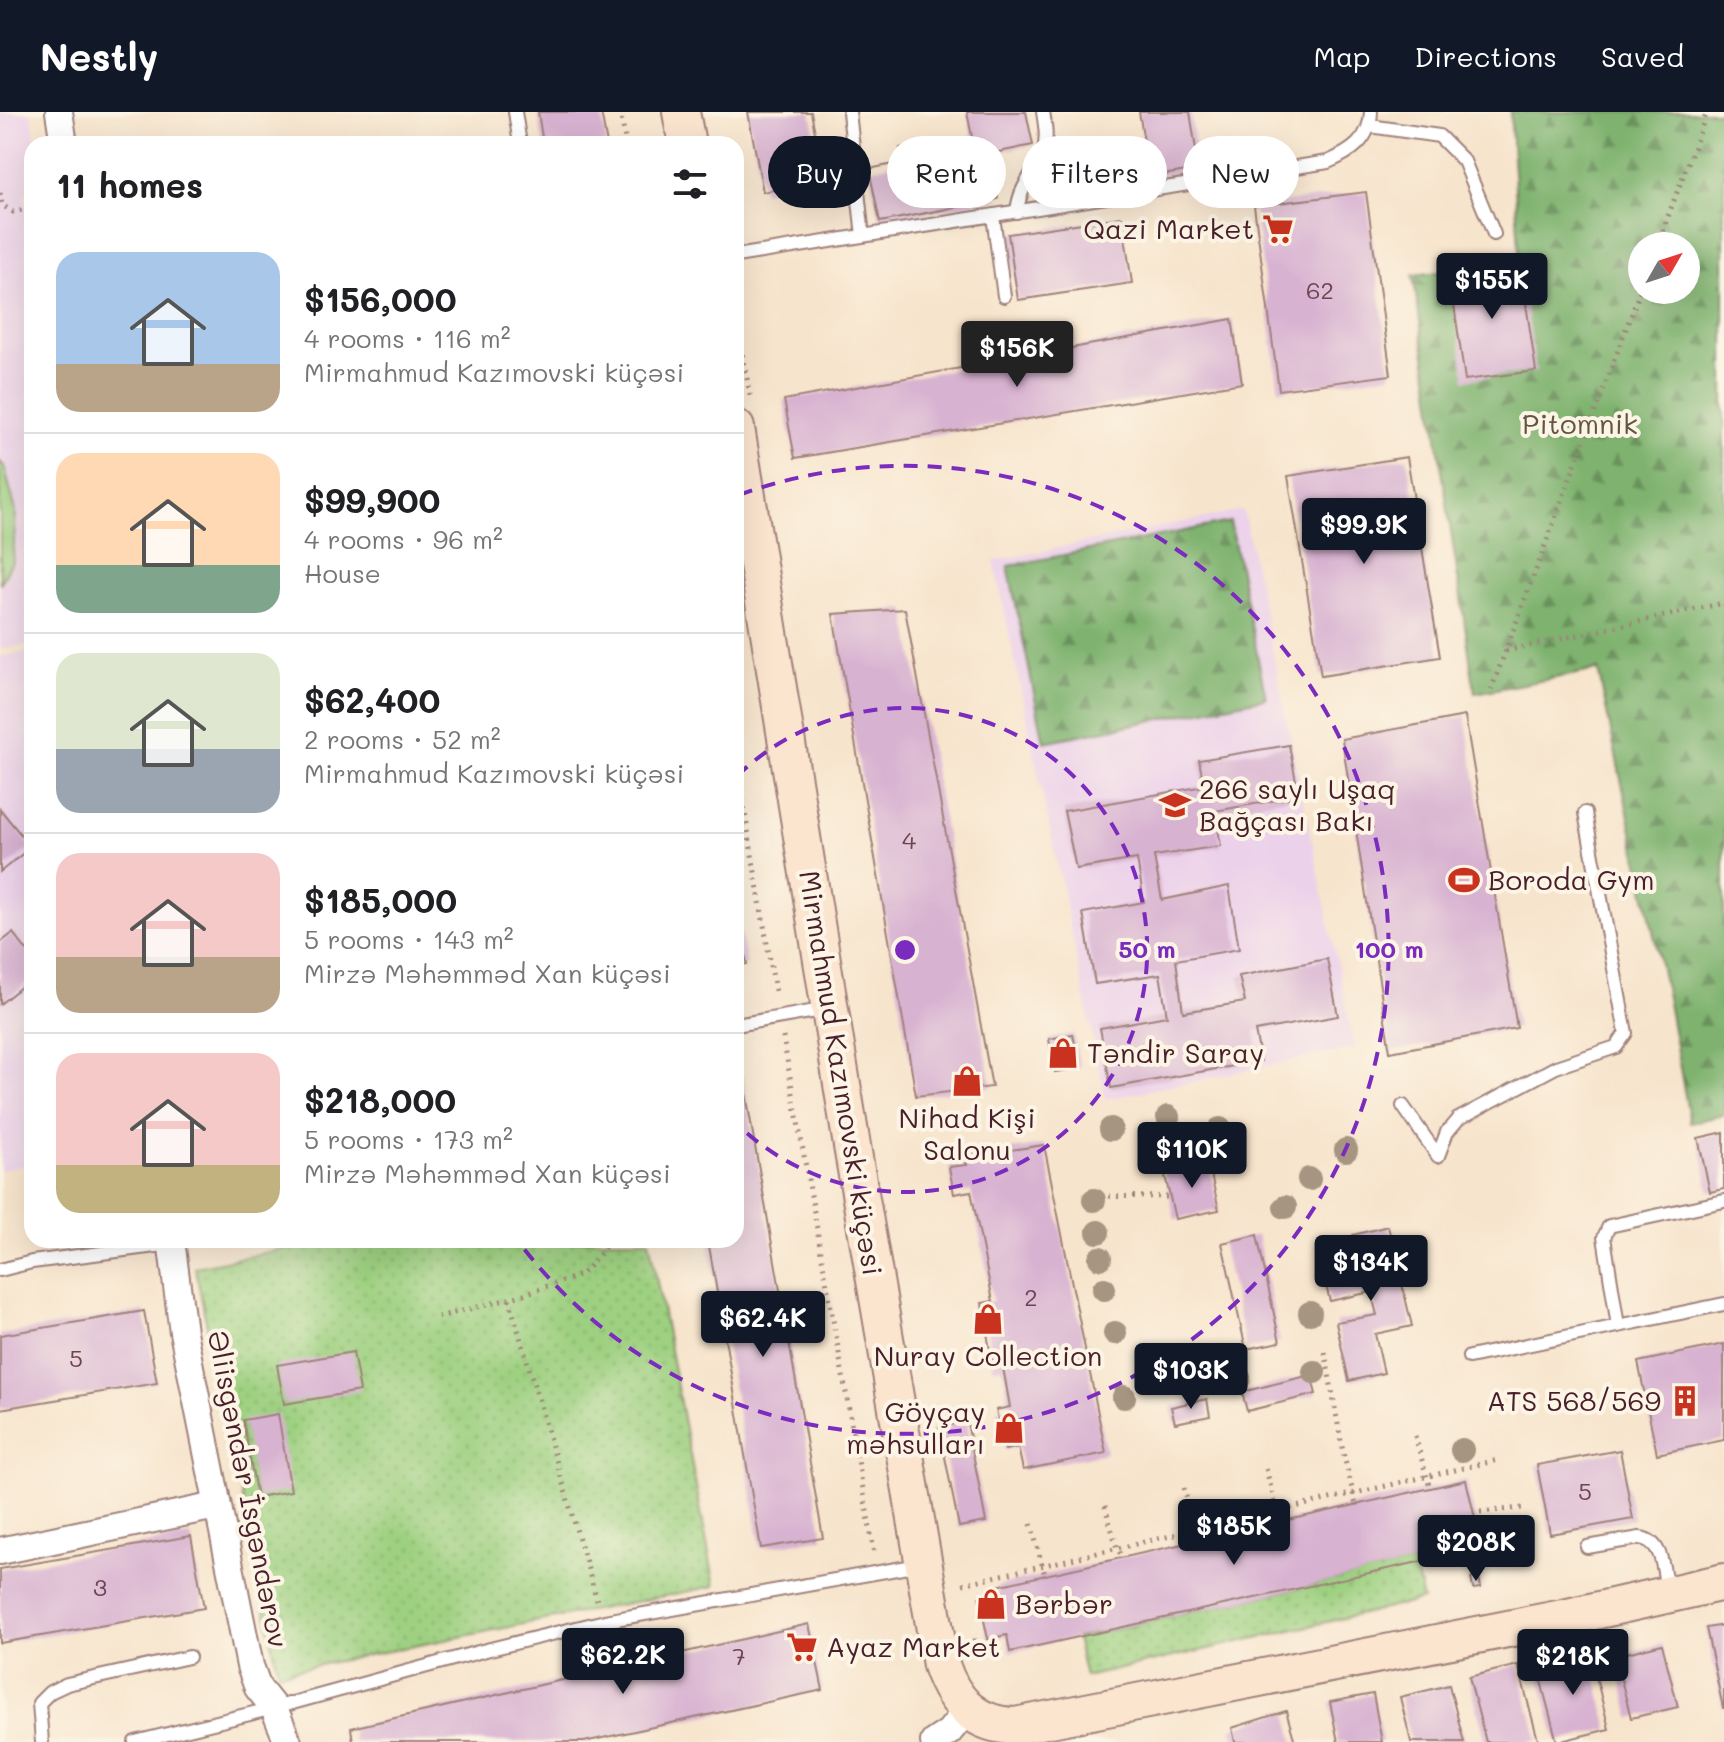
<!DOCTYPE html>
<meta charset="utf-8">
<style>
:root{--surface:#fff;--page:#f2f2f2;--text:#202124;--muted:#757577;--line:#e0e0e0;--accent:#111827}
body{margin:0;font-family:Mali,sans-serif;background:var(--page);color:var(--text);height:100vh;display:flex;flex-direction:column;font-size:30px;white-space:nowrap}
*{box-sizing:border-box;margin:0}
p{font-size:26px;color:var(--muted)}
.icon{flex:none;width:44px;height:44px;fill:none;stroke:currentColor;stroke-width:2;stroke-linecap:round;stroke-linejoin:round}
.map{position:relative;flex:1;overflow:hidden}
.panel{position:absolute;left:24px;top:24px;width:720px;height:1112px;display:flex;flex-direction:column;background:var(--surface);border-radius:24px;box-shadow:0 8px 32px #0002}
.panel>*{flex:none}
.hud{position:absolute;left:768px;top:24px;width:760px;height:72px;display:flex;gap:16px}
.needle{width:52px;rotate:51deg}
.controls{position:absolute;left:1628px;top:120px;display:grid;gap:16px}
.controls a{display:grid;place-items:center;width:72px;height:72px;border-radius:50%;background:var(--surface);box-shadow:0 8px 32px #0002;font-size:40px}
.price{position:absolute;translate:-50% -68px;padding:0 18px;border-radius:8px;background:var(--accent);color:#fff;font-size:26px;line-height:52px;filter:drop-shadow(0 2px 4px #0008)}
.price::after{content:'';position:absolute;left:50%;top:48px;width:24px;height:18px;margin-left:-12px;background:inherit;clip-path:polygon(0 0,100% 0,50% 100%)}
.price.current{background:#222;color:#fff}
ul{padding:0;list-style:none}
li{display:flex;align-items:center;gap:24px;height:200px;padding:0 32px}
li+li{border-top:2px solid var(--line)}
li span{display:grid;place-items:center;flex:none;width:224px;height:160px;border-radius:24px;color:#555}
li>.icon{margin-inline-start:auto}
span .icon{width:96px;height:96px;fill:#fffc;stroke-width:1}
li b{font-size:34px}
h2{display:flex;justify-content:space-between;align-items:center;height:96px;padding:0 32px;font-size:34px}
.tag{padding:0 28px;border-radius:36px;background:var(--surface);box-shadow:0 8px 32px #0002;font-size:28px;line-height:72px}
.tag.current{background:var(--accent);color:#fff}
header{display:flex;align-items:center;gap:48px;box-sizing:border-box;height:112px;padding:0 40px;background:var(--accent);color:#fff}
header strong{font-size:38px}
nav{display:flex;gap:44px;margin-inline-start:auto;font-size:28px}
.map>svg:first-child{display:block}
</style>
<header>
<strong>Nestly</strong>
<nav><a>Map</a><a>Directions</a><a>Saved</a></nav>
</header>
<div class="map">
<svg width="1724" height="1630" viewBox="0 0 1724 1630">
<defs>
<pattern id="green-dots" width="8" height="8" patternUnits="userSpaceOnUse" patternTransform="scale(2)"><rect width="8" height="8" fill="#9dd080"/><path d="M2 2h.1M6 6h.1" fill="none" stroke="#89b26f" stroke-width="1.8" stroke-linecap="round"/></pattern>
<pattern id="forest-firs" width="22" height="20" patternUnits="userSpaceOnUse" patternTransform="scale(2)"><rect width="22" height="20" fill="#7eb26e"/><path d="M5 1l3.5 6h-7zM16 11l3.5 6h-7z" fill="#69905b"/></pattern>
</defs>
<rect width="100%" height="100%" fill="#fcf5e5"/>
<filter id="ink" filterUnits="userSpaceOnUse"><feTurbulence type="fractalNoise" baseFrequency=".0125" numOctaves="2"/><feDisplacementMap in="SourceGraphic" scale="16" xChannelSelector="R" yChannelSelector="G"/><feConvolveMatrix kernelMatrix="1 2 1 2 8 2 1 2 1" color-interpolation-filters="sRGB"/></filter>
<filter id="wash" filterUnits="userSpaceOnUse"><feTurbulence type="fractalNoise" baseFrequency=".006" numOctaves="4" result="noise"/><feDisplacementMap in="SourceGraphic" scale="32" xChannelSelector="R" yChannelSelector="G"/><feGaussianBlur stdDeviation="1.8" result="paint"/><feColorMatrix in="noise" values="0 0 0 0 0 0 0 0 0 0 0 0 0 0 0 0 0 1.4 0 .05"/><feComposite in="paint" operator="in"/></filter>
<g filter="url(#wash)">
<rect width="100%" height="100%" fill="#f7e4cc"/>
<path fill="#ecd1ea" d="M0,0H31L36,32H32V76L24,84L32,112V532L0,537Z
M1243,398L1355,936L1106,987L994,449Z
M32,539V1052L0,1058V545Z"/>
<path fill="url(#green-dots)" stroke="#747856" stroke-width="2" d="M330,1128H649L715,1474L278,1561L195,1155Z
M1414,1450L1423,1488L1085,1565L1076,1526Z"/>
<path fill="url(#forest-firs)" stroke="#64684c" stroke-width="2" fill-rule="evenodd" d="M1510,0H1724V1003L1690,1011L1667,885L1598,558L1475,581L1413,163L1520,151ZM1642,134H1686V178H1642Z
M1230,410L1266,586L1044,630L1008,454Z"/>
<path fill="#9dd080" stroke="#747856" stroke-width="2" d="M0,350L4,354L16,399L13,448L0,472Z"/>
<g id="blocks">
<path fill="#d8b2d1" d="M538,0H601L607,32H543Z
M748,0H811L824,68L763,80Z
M967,0H1026L1033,33L989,42L998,87L880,110L869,57L903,50L900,36L943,28L950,60L978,55Z
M1139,0H1190L1199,57L1150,65Z
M1366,80L1391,263L1279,278L1254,94Z
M1122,105L1132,171L1018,188L1008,122Z
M1520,151L1536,259L1465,268L1449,159Z
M1232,207L1242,271L795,346L784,288Z
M1407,345L1440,545L1321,564L1288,364Z
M905,497L992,975L916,984L833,502Z
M1465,604L1517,916L1390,940L1342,627Z
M1289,633L1299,684L1215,699L1221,734L1154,744L1162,788L1229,774L1239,837L1176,848L1183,900L1245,890L1239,864L1327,847L1338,904L1255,919L1261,949L1111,976L1100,916L1167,904L1160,862L1095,872L1083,801L1144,790L1137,747L1076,757L1064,699L1204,674L1199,648Z
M0,697L31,735L0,760Z
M736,797L747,852L736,854Z
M13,821L32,845V866L0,892V831Z
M1073,922L1080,956L1055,960L1049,927Z
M743,965L823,1426L761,1436L708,1128H736V966Z
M1724,1020V1077L1710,1080L1698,1026Z
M1044,1033L1106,1341L1023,1358L1018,1335L1005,1338L996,1298L1010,1295L1003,1255L993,1256L982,1191L993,1189L971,1079L954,1082L949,1055L967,1053L965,1045Z
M1208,1049L1219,1098L1175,1107L1164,1059Z
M1388,1114L1412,1214L1375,1222L1384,1261L1349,1269L1336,1210L1377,1203L1371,1180L1330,1189L1325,1170L1362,1161L1353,1123Z
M1257,1123L1280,1230L1246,1237L1222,1131Z
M144,1199L157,1271L0,1297V1223Z
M1724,1232V1328L1657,1342L1638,1250Z
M353,1240L360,1279L284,1292L277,1253Z
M1311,1263L1316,1282L1247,1299L1242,1280Z
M1207,1287L1210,1304L1175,1311L1171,1295Z
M278,1302L291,1379L257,1385L243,1308Z
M967,1310L986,1410L959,1415L939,1315Z
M1620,1338L1633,1407L1550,1422L1537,1353Z
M1466,1368L1482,1436L1010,1540L1007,1523L988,1527L979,1485L999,1482L997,1474Z
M191,1424L204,1496L0,1531V1457Z
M1479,1465L1481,1476L1473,1477L1471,1466Z
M809,1512L823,1578L584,1630H353L351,1616Z
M1724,1513V1596H1723L1706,1516Z
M1662,1532L1678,1595L1631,1606L1615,1544Z
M1590,1540L1609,1617L1557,1630L1537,1554Z
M1518,1553L1538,1628L1528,1630H1486L1469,1565Z
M1449,1573L1464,1630H1411L1400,1585Z
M1373,1582L1382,1630H1338L1330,1590Z
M1286,1599L1295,1630H1235L1232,1616Z"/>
</g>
</g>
<g filter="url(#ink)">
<use href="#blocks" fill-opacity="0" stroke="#a0827c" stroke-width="2"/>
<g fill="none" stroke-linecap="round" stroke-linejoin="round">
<defs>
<path id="lane" d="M515,0L520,32
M849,0L863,124
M1370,14L1439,24L1464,49L1494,122
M1017,100C1019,75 1034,62 1043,40C1048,27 1045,13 1043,0
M993,104L1004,184
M736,144L1328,50C1351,40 1370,28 1371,0
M736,913L827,897
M1403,994L1438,1044
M1438,1044L1447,1020L1458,1007L1556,955L1616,935L1626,921L1585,701
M0,1158L32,1150L171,1132
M1618,1214L1604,1125L1609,1114L1724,1089
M1469,1245L1724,1192
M1587,1435L1640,1426C1664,1429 1663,1460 1667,1479
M42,1630L39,1591L50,1580L67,1572L189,1545
M135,1630L274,1596L486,1538L605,1509L919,1453"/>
<path id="street" d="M59,0L64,32
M171,1128L183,1220L250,1554L258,1576L274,1596L288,1630
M0,1439L216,1394
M934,1630L949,1620L967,1598"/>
<path id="secondary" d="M681,0L687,32
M736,316L852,1034L941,1553C953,1589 975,1613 1015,1614L1563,1506L1724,1470"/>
</defs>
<use href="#lane" stroke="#a0827c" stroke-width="16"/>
<use href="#street" stroke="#a0827c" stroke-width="30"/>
<use href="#secondary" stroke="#a0827c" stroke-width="40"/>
<path stroke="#a0827c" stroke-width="5" stroke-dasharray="2 6" stroke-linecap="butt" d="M620,0L626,32
M0,81L2,93L13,100L32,96
M1657,134L1707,0
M736,203L751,289
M1506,539L1724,491
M1491,578L1642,174
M736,648L776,884
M783,925L874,1439
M1085,1084L1170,1085
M509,1187L597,1488
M438,1205L509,1187L581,1163L602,1140L608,1128
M1325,1240L1343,1340L1356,1393
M1415,1324L1430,1376
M1266,1357L1280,1410
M1184,1376L1197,1429
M1105,1394L1117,1436L1123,1446
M1480,1400L1523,1396
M1031,1412L1045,1463
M963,1472L1498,1348
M974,1527L977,1538"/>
<use href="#lane" stroke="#fff" stroke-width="12"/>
<use href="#street" stroke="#fff" stroke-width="26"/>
<use href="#secondary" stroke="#fce5cf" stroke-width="36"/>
</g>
<g fill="#a69581">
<circle cx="1168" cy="1005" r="12"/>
<circle cx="1111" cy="1017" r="12"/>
<circle cx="1220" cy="1017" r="12"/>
<circle cx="1346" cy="1038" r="12"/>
<circle cx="1309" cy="1067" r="12"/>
<circle cx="1094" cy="1088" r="12"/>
<circle cx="1285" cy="1095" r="12"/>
<circle cx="1098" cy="1120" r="12"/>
<circle cx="1100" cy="1146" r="12"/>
<circle cx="1104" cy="1177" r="12"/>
<circle cx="1310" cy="1201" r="12"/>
<circle cx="1115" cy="1221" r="12"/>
<circle cx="1314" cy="1260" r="12"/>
<circle cx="1239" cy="1266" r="12"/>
<circle cx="1124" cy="1285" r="12"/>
<circle cx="1462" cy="1338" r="12"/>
</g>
</g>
<g fill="none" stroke="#7b2cbf" stroke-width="4" stroke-dasharray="14 10">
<path d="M737 664A242 242 0 1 1 737 1012"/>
<path d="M739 383A484 484 0 1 1 518 1129"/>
</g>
<defs>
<symbol id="supermarket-bare" viewBox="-9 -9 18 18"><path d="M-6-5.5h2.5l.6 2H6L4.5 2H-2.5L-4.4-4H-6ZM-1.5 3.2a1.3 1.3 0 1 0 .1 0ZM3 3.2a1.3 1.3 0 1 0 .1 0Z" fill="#c8321e" stroke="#fcf5e5" stroke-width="2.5" paint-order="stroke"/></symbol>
<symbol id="school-bare" viewBox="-9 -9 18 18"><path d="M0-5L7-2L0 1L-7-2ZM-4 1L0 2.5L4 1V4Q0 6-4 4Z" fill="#c8321e" stroke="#fcf5e5" stroke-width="2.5" paint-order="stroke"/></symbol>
<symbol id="stadium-bare" viewBox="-9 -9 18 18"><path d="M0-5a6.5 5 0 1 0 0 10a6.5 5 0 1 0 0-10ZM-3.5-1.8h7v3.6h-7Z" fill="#c8321e" stroke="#fcf5e5" stroke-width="2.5" paint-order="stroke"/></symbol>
<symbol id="shop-bare" viewBox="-9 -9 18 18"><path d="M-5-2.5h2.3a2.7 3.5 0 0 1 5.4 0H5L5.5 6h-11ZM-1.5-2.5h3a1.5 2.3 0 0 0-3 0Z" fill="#c8321e" stroke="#fcf5e5" stroke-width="2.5" paint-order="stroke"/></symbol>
<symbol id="building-bare" viewBox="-9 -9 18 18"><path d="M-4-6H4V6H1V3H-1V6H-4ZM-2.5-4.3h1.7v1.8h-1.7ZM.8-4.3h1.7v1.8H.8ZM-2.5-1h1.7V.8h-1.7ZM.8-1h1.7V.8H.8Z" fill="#c8321e" stroke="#fcf5e5" stroke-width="2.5" paint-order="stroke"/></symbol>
</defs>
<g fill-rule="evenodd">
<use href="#supermarket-bare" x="1256" y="95" width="44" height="44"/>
<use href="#school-bare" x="1153" y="671" width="44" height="44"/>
<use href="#stadium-bare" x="1442" y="746" width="44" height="44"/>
<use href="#shop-bare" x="1041" y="919" width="44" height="44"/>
<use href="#shop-bare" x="945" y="947" width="44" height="44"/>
<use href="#shop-bare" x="966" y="1185" width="44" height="44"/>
<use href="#building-bare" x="1663" y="1267" width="44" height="44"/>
<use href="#shop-bare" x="987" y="1294" width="44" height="44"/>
<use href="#shop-bare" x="969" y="1470" width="44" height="44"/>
<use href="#supermarket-bare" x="780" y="1513" width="44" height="44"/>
</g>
<g text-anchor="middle" stroke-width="8" stroke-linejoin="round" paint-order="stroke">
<g font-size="24" fill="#6e4454">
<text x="1320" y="187">62</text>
<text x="909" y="737">4</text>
<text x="1031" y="1194">2</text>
<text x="76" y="1255">5</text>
<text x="1585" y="1388">5</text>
<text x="100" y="1484">3</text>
<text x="739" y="1553">7</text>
</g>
<g font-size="28" fill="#4a1f2b" stroke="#fcf5e5" text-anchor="start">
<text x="1254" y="127" text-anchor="end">Qazi Market</text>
<text x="1199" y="687">266 saylı Uşaq<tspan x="1199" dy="32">Bağçası Bakı</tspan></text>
<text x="1488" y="778">Boroda Gym</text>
<text x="1087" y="951">Təndir Saray</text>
<text x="967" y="1016" text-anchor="middle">Nihad Kişi<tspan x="967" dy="32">Salonu</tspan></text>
<text x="988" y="1254" text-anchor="middle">Nuray Collection</text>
<text x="1661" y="1299" text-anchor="end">ATS 568/569</text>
<text x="985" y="1310" text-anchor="end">Göyçay<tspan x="985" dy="32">məhsulları</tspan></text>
<text x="1015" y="1502">Bərbər</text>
<text x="826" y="1545">Ayaz Market</text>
</g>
<g font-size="28" fill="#635444" stroke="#fcf5e5">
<text x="1580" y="322">Pitomnik</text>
</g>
<g font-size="28" fill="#4a1f2b" stroke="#fcf5e5">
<text transform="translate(841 961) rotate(81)" y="10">Mirmahmud Kazımovski küçəsi</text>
<text transform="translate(248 1377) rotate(79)" y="10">Əliisgəndər İsgəndərov</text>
</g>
</g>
<circle cx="905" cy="838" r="12" fill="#7b2cbf" stroke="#fcf5e5" stroke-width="4"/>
<g font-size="24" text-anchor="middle" font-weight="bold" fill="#7b2cbf" stroke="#fcf5e5" stroke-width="8" stroke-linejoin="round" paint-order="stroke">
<text x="1147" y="846">50 m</text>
<text x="1389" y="846">100 m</text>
</g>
</svg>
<div class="controls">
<a><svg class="needle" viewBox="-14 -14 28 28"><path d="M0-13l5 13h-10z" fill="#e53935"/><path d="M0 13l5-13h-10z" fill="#757577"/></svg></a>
</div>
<b class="price" style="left:1492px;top:209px">$155K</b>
<b class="price current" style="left:1017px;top:277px">$156K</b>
<b class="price" style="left:1364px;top:454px">$99.9K</b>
<b class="price" style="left:1192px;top:1078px">$110K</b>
<b class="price" style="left:1371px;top:1191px">$134K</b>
<b class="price" style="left:763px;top:1247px">$62.4K</b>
<b class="price" style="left:1191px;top:1299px">$103K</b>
<b class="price" style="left:1234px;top:1455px">$185K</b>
<b class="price" style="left:1476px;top:1471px">$208K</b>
<b class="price" style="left:623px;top:1584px">$62.2K</b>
<b class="price" style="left:1573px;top:1585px">$218K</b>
<div class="hud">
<a class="tag current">Buy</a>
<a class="tag">Rent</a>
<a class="tag">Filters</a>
<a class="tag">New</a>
</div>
<section class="panel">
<h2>11 homes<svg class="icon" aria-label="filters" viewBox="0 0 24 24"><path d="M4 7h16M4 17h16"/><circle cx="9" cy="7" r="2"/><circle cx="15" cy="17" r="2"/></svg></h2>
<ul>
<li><span style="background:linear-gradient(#a9c7e8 70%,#b9a48a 0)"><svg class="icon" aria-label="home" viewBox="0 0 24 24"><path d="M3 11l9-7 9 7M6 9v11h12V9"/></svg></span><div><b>$156,000</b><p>4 rooms · 116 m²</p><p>Mirmahmud Kazımovski küçəsi</p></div></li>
<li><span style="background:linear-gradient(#ffd9b3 70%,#7fa58c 0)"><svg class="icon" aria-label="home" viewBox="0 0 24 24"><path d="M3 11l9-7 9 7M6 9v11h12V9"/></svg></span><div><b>$99,900</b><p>4 rooms · 96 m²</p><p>House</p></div></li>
<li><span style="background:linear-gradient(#dfe7d0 60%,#9aa5b1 0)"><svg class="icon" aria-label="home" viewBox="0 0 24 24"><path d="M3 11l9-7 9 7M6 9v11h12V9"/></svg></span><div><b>$62,400</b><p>2 rooms · 52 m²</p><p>Mirmahmud Kazımovski küçəsi</p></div></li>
<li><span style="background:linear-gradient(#f6c9c9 65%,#b9a48a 0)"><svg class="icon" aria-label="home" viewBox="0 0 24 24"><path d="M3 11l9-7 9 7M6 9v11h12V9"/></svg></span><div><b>$185,000</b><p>5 rooms · 143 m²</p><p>Mirzə Məhəmməd Xan küçəsi</p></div></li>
<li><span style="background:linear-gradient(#f6c9c9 70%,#c2b280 0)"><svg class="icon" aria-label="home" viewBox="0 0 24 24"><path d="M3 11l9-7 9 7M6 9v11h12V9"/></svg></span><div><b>$218,000</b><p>5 rooms · 173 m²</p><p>Mirzə Məhəmməd Xan küçəsi</p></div></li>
</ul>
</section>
</div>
